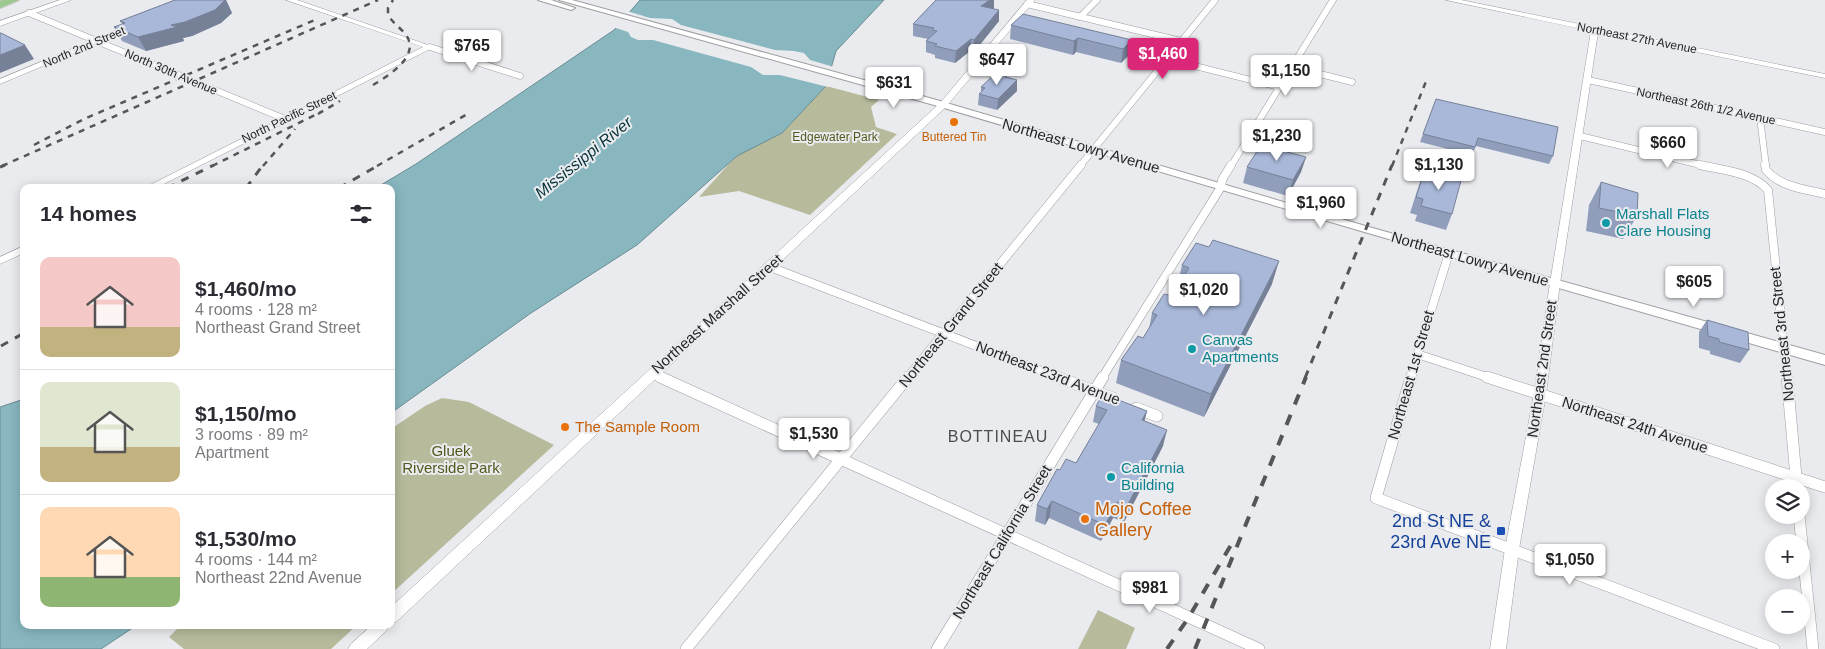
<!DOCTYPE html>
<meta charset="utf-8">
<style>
:root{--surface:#fff;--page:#f2f2f3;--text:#2b2b33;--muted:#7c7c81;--line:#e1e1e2;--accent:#db2777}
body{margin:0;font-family:Helvetica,sans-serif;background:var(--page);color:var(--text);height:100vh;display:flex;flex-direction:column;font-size:19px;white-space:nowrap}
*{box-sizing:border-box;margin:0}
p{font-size:16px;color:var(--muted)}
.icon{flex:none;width:28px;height:28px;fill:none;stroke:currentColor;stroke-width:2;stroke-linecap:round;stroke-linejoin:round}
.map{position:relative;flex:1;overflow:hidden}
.sheet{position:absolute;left:20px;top:184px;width:375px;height:445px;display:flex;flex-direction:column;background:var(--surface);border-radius:10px;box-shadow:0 2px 12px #0003}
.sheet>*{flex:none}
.fabs{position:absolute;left:1765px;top:479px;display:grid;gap:10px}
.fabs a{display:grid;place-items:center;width:45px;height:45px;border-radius:50%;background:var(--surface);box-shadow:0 2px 12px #0003;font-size:25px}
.price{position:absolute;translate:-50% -42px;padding:0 11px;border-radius:5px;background:#fff;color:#222;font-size:16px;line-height:32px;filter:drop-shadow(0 1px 2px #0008)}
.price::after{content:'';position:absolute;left:50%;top:30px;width:15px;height:11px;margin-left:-8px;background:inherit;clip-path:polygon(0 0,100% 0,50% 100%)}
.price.active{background:var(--accent);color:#fff}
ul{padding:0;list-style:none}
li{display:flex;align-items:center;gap:15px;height:125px;padding:0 20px}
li+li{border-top:1px solid var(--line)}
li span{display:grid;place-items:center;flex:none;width:140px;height:100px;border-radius:10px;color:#555}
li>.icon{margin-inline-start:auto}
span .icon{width:60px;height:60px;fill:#fffc;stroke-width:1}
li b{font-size:21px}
h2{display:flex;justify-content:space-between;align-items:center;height:60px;padding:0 20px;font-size:21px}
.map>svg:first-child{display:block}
</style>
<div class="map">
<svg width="1825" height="649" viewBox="0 0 1825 649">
<rect width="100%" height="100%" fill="#eaebee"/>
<path fill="#b7bb9c" d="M826,86L879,100L871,107L876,127L897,134L810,215L739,191L699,197L737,155L782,133Z
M442,398L469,402L554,445L391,594V429L425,406Z
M1098,610L1135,628L1126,649H1078Z
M181,625H357L331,649H184L169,637Z"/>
<path fill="#88b7c0" stroke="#6a8b92" d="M640,0H884L836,51L826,86L782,133L737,156L637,245L531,313L391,413V188H376L416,164L614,30Z
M24,399V625H137L101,649H0V407Z"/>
<path fill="#eaebee" d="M627,11L650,18L672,19L681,25L775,50L794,51L804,53L810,60L834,67L828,87L780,75H763L751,67L653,40H638L631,37L628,32L613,27Z"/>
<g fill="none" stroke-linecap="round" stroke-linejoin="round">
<defs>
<path id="minor-far2" d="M1027,4L1181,41
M29,13L285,119
M1080,17L1097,0
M430,47L520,76
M1167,59L1279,87
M1292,67L1352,82
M1588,80L1825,132
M1760,118L1766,166
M1580,136L1705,166
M1080,166L1215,0
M1231,166L1333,0"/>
<path id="minor-far1" d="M1700,165C1722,170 1752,172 1768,190L1787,378
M1765,165L1766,170C1780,187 1805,189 1825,194
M770,267L1060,378
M1417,354L1490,378
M652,373L663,378
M907,378L1081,165
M1102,378L1221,187L1222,180L1231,165
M1410,378L1449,253"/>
<path id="minor" d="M660,377L1259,649
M1057,377L1113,398
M1411,377L1376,498L1774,649
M1487,377L1825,487
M1787,377L1797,488
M1136,408L1157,416
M1799,515L1813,649
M686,649L908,377
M937,649L1103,377"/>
<path id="tertiary" d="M60,0H71L0,26V21Z
M286,0H297L434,47L156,188H144L423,47Z
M1027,0H1035L946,107L396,622L391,623V607L940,103Z
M1446,0H1461L1825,74V78L1598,32L1560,283L1546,394L1519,549L1506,649H1490L1505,549L1534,394L1550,283L1591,31Z
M127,26L134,28L0,84V79Z
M24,246V253L0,264V257Z
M372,625H389L387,630L367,649H348L351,644Z"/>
<path id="secondary" d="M538,0H551L575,8L571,10Z
M559,0H572L933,99L1369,227L1825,355V365L1361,231L927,103Z"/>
<path id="motorway" d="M4,0H19L0,8V1Z"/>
</defs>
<use href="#minor-far2" stroke="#9c9ea0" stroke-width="7"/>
<use href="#minor-far1" stroke="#9c9ea0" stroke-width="9"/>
<use href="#minor" stroke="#9c9ea0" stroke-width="12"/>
<use href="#tertiary" stroke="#9c9ea0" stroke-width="1"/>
<use href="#secondary" stroke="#9c9ea0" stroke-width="2"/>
<use href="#motorway" stroke="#c6c6c7" stroke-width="2"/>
<use href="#minor-far2" stroke="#fff" stroke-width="6"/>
<use href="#minor-far1" stroke="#fff" stroke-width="8"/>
<use href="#minor" stroke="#fff" stroke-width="11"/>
<use href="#tertiary" fill="#fff" fill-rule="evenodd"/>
<use href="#secondary" fill="#fff" fill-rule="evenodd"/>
<use href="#motorway" fill="#9cca8d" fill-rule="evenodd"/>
<path stroke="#555657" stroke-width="2.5" stroke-dasharray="6 6" stroke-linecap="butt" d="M373,85C388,76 421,56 406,35C400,27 392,23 388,14V8L393,0
M318,114L340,101
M34,145L84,119L317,19
M2,166L378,0
M212,166L323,111
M263,166L295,129
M377,166L469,113
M1392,166L1427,79"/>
<path stroke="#555657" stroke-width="3" stroke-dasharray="8 8" stroke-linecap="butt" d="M0,167L5,165
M167,188L214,165
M246,188L263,165
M339,188L379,165
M1,346L24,333
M1305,378L1392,165"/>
<path stroke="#555657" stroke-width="4" stroke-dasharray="11 11" stroke-linecap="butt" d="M1167,649L1189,617L1235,538
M1195,649L1306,377"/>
</g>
<path fill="#919ebb" d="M175,0H226L232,13L221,23L192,36L183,38L184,41L146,51L122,41L114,27L122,24L120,21Z
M936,0H994V8L993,9L999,21L974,52L970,51L955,63L935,58V55L926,52V41L928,39L913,36V24Z
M1011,25L1132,40L1130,54L1121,63L1076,52L1073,55L1010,39Z
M1007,75V77L1017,80V91L997,110L978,105L979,94L981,92V87Z
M1436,99L1553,156L1549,164L1476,146L1472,155L1420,142Z
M1306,157L1301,172L1288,196L1243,183L1247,167Z
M1425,170L1452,214L1446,230L1415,221L1417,215L1410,213L1419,185Z
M1601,182L1637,216L1623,239L1586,231L1589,205Z
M1182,265L1272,284L1204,417L1116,383L1121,360L1143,338L1149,329L1152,313L1172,296L1177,287Z
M1707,320L1749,350L1740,363L1710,354V351L1699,348V332Z
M1096,406L1147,411L1144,421L1163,446L1124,522L1113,518L1101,541L1049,518L1045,525L1035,521L1037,505L1076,463L1099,424L1093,422Z"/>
<path fill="#768198" d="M225,0H226L232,13L221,23L192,36L183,38L184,41L146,51L138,37L171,25Z
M986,0H994V8L980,18L981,6Z
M999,10V21L974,52V40Z
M1078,38L1076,52L1073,55L1074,41Z
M971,39L970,51L955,63L956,51Z
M1132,40L1130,54L1121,63L1123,49Z
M25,45L34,59L0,73V55Z
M1017,80V91L997,110L998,99Z
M1306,157L1301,172L1288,196L1293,180Z
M1279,261L1272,284L1204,417L1211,394Z
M1147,411L1143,427L1142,420Z
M1167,430L1163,446L1124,522L1127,506Z
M1052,501L1049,518L1045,525L1047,509Z
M1117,502L1113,518L1101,541L1105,525Z"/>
<path fill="#a9b8d9" stroke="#768198" d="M175,0H225L215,10L185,22L171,25L177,27L138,37L114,27L125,23L120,21Z
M936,0H990L981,6L999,10L974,40L971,39L956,51L935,46L937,44L926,41L937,31L932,30L934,28L913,24Z
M1023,14L1132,40L1123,49L1078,38L1074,41L1011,25Z
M0,33H1L25,45L0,55Z
M997,72L1007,75L1005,77L1017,80L998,99L979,94L985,88L981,87Z
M1436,99L1558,127L1553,156L1478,138L1475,147L1423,134Z
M1261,145L1306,157L1293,180L1247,167Z
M1425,170L1449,176V174L1462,177L1452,214L1421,206L1423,199L1416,197Z
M1601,182L1638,193L1637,216L1599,208Z
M1213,240L1279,261L1211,394L1121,360L1138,336L1143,338L1157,315L1152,313L1164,294L1172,296L1189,268L1182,265L1196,243L1209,247Z
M1707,320L1748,332L1749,350L1719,342V339L1708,336Z
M1103,394L1147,411L1142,420L1167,430L1127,506L1117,502L1105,525L1052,501L1047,509L1037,505L1057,469L1060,470L1066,459L1076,463L1107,410L1096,406Z"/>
<g fill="#e8710a" stroke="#eaebee" stroke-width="2">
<circle cx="954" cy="122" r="5"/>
<circle cx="565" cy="427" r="5"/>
<circle cx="1085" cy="519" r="5"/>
</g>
<g fill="#0f9aa8" stroke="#eaebee" stroke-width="2">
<circle cx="1606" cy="223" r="5"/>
<circle cx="1192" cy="349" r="5"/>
<circle cx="1111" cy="477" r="5"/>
</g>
<rect fill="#1a4fb4" stroke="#eaebee" stroke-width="2" x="1496" y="526" width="10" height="10" rx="2.5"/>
<g text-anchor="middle" stroke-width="4" stroke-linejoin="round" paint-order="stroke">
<g font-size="12" fill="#242526" stroke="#eaebee">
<text transform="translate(1637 38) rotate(11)" y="4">Northeast 27th Avenue</text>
<text transform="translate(84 47) rotate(-23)" y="4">North 2nd Street</text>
<text transform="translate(171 72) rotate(23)" y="4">North 30th Avenue</text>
<text transform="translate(1706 106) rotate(12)" y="4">Northeast 26th 1/2 Avenue</text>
<text transform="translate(289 117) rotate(-26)" y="4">North Pacific Street</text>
</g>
<g font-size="12" fill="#54581d" stroke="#eaebee">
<text x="835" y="141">Edgewater Park</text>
</g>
<g font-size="12" fill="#c56008" stroke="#eaebee">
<text x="954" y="141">Buttered Tin</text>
</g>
<g font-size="15" fill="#242526" stroke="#eaebee">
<text transform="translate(1081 146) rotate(16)" y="5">Northeast Lowry Avenue</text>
<text transform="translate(1470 259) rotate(16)" y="5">Northeast Lowry Avenue</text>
<text transform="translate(717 314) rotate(-42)" y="5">Northeast Marshall Street</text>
<text transform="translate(951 325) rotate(-51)" y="5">Northeast Grand Street</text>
<text transform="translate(1782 334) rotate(-96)" y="5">Northeast 3rd Street</text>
<text transform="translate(1542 369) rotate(-82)" y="5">Northeast 2nd Street</text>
<text transform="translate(1048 373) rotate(21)" y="5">Northeast 23rd Avenue</text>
<text transform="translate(1411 375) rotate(-74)" y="5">Northeast 1st Street</text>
<text transform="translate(1635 425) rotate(18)" y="5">Northeast 24th Avenue</text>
<text transform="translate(1002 542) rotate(-59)" y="5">Northeast California Street</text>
</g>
<g font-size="15" fill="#0d838f" stroke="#eaebee" text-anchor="start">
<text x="1616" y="219">Marshall Flats<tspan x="1616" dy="17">Clare Housing</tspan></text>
<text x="1202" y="345">Canvas<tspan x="1202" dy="17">Apartments</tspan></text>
<text x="1121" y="473">California<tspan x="1121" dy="17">Building</tspan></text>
</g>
<g font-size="15" fill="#c56008" stroke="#eaebee" text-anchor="start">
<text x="575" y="432">The Sample Room</text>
</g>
<g font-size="15" fill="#54581d" stroke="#eaebee">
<text x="451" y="456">Gluek<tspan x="451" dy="17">Riverside Park</tspan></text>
</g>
<g font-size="16" font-style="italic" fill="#033239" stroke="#eaebee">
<text transform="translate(583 157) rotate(-39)" y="6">Mississippi River</text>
</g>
<g font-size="16" letter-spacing="1" fill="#4b4d4f" stroke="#eaebee">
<text x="998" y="442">BOTTINEAU</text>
</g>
<g font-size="18" fill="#c56008" stroke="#eaebee" text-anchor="start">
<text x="1095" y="515">Mojo Coffee<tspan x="1095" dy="21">Gallery</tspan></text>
</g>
<g font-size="18" fill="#164399" stroke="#eaebee" text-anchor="end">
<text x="1491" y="527">2nd St NE &amp;<tspan x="1491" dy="21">23rd Ave NE</tspan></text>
</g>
</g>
</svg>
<div class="fabs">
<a><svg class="icon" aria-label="layers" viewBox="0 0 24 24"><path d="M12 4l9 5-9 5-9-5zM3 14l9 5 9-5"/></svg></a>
<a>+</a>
<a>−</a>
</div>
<b class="price" style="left:472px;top:72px">$765</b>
<b class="price active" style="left:1163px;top:80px">$1,460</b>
<b class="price" style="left:997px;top:86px">$647</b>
<b class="price" style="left:1286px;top:97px">$1,150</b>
<b class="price" style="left:894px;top:109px">$631</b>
<b class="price" style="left:1277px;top:162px">$1,230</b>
<b class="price" style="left:1668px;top:169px">$660</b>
<b class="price" style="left:1439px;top:191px">$1,130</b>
<b class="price" style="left:1321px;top:229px">$1,960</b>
<b class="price" style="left:1694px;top:308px">$605</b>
<b class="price" style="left:1204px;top:316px">$1,020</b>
<b class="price" style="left:814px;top:460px">$1,530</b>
<b class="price" style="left:1570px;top:586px">$1,050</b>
<b class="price" style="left:1150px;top:614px">$981</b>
<section class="sheet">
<h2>14 homes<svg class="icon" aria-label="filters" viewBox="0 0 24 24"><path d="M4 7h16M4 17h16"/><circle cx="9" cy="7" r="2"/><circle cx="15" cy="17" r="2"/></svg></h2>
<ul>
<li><span style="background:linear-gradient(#f6c9c9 70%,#c2b280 0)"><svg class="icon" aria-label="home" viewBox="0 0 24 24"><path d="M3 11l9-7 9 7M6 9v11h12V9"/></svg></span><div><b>$1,460/mo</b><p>4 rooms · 128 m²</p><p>Northeast Grand Street</p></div></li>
<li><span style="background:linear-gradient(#dfe7d0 65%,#c2b280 0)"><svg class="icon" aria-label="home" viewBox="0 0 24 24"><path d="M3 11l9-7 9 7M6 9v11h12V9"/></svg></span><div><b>$1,150/mo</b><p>3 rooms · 89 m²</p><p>Apartment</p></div></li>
<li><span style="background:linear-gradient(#ffd9b3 70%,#8fb573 0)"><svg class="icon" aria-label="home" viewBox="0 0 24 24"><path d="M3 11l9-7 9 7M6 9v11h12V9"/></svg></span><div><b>$1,530/mo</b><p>4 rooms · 144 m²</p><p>Northeast 22nd Avenue</p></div></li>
</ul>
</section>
</div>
